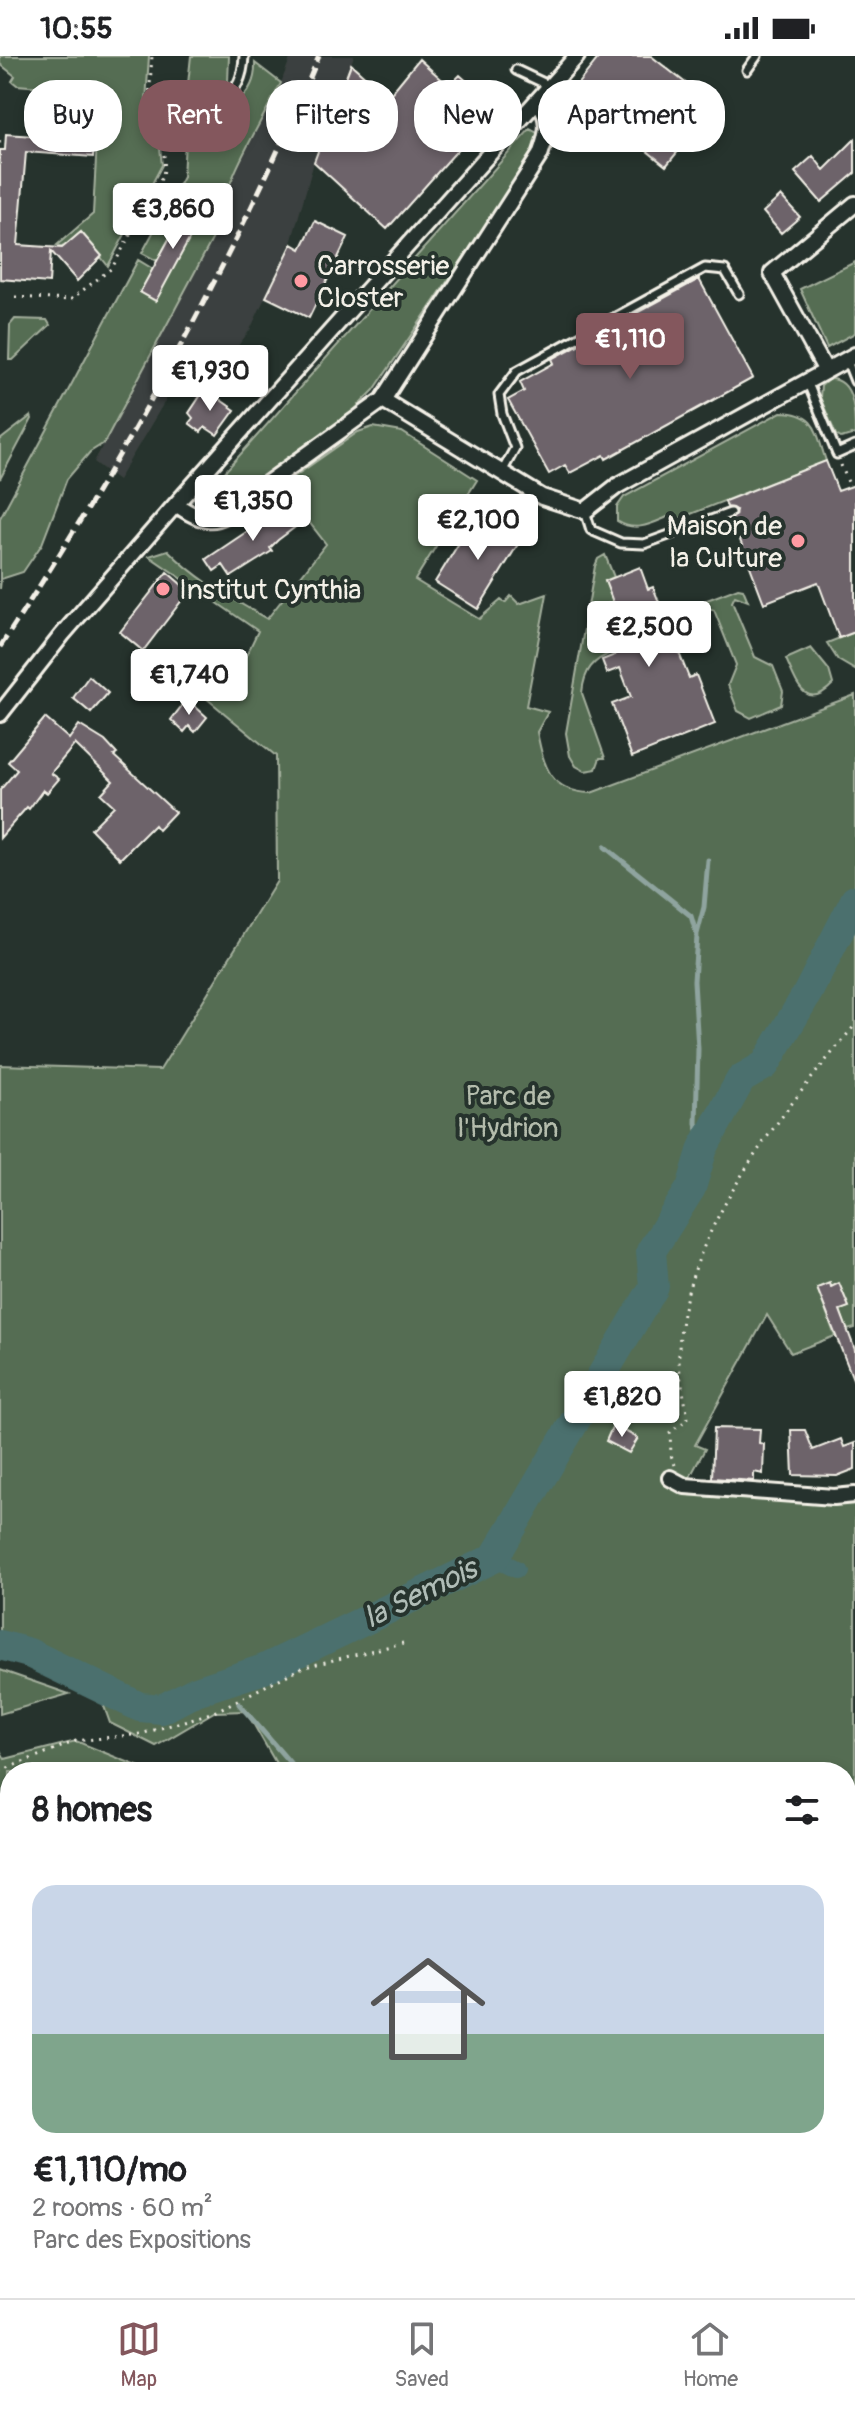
<!DOCTYPE html>
<meta charset="utf-8">
<style>
:root{--surface:#fff;--page:#f2f2f2;--text:#202124;--muted:#757577;--line:#e0e0e0;--accent:#84575d}
body{margin:0;font-family:Pangolin,sans-serif;background:var(--page);color:var(--text);height:100vh;display:flex;flex-direction:column;font-size:30px;white-space:nowrap}
*{box-sizing:border-box;margin:0}
p{font-size:26px;color:var(--muted)}
.icon{flex:none;width:44px;height:44px;fill:none;stroke:currentColor;stroke-width:2;stroke-linecap:round;stroke-linejoin:round}
.map{position:relative;flex:1;overflow:hidden}
.side{position:absolute;left:0px;top:1706px;width:856px;height:536px;display:flex;flex-direction:column;background:var(--surface);border-radius:32px 32px 0 0;box-shadow:0 4px 12px #0003}
.side>*{flex:none}
.hud{position:absolute;left:24px;top:24px;width:808px;height:72px;display:flex;gap:16px}
.price{position:absolute;translate:-50% -68px;padding:0 18px;border-radius:8px;background:#fff;color:#222;font-size:26px;line-height:52px;filter:drop-shadow(0 2px 4px #0008)}
.price::after{content:'';position:absolute;left:50%;top:48px;width:24px;height:18px;margin-left:-12px;background:inherit;clip-path:polygon(0 0,100% 0,50% 100%)}
.price.current{background:var(--accent);color:#fff}
ul{padding:0;list-style:none}
li{display:grid;align-content:center;gap:16px;height:424px;padding:0 32px}
li+li{border-top:2px solid var(--line)}
li span{display:grid;place-items:center;height:248px;border-radius:24px;color:#555}
li>.icon{margin-inline-start:auto}
span .icon{width:144px;height:144px;fill:#fffc;stroke-width:1}
li b{font-size:34px}
h2{display:flex;justify-content:space-between;align-items:center;height:96px;padding:0 32px;font-size:34px}
.pill{padding:0 28px;border-radius:32px;background:var(--surface);box-shadow:0 4px 12px #0003;font-size:28px;line-height:72px}
.pill.current{background:var(--accent);color:#fff}
.status{display:flex;justify-content:space-between;align-items:center;height:56px;padding:0 40px;background:var(--surface);direction:ltr}
.status svg{height:22px;fill:currentColor}
.menu{display:flex;justify-content:space-around;align-items:center;height:112px;border-top:2px solid var(--line);background:var(--surface);font-size:22px;color:var(--muted)}
.menu a{display:grid;justify-items:center;gap:4px}
.menu .current{color:var(--accent)}
.map>svg:first-child{display:block}
</style>
<div class="status"><b>10:55</b><svg viewBox="0 0 49 12"><path d="M0 12V9h3v3zM5 12V6h3v6zM10 12V3h3v9zM15 12V0h3v12zM26 1h20v11H26zM47 4h2v5h-2z"/></svg></div>
<div class="map">
<svg width="855" height="2242" viewBox="0 0 855 2242">
<rect width="100%" height="100%" fill="#26332d"/>
<filter id="ink" filterUnits="userSpaceOnUse"><feTurbulence type="fractalNoise" baseFrequency=".0125" numOctaves="2"/><feDisplacementMap in="SourceGraphic" scale="16" xChannelSelector="R" yChannelSelector="G"/><feConvolveMatrix kernelMatrix="1 2 1 2 8 2 1 2 1" color-interpolation-filters="sRGB"/></filter>
<g filter="url(#ink)">
<path fill="#3b413f" d="M291,0H354L314,106L292,184L250,274L198,343L174,330L118,424L94,406L214,178L219,155L247,92L281,27Z"/>
<path fill="#556d52" stroke="#a4af9d" stroke-width="2" d="M0,0H149L144,75L160,92L162,109L108,210L81,176L64,191L57,189L93,158L98,66H109L111,37L17,29L12,25L15,20L0,8Z
M191,0H229L228,26L219,34L197,39L188,28Z
M255,7L281,27C256,75 225,124 215,178L104,387L90,396L67,423L42,488L23,516L1,523L0,533V462L138,204L153,213L140,236L155,245L205,154L190,145L157,205L142,197L183,121L186,68C217,55 257,49 255,7Z
M530,73L539,78L528,106L374,334L345,363L236,440L219,438L216,428L222,419Z
M855,206V277L827,292L800,233Z
M15,263L47,264L50,269L13,304H9L10,269Z
M829,323C855,322 855,359 855,378L841,382L836,379L820,341L821,330Z
M781,356C817,357 816,376 826,405L678,463L675,458C654,466 637,478 617,465V451L624,441Z
M31,360L32,363L0,423V384Z
M373,371L402,376L477,424L415,524L479,563L501,544L505,547L511,540L519,548L547,538L526,650L548,656L537,676C544,711 550,736 591,737L855,639V1272L847,1274L840,1254L848,1251L839,1228L831,1231L829,1227L817,1232L835,1280L791,1297L767,1259L695,1389L705,1393L685,1430L855,1439V2242H0V1694L5,1703L76,1685L152,1716H10V2232H846V1716H281L246,1655L214,1656L156,1690L110,1667L100,1639C68,1620 36,1608 0,1597V1009L160,1014L277,825L276,700L206,642L247,598L258,575L149,500L168,494C197,524 231,542 267,563L326,488L281,430L358,376Z
M605,499L614,521L605,525L613,546L597,553L613,596C593,604 584,614 582,637L605,702H600L596,713L585,715L576,710L570,700L566,677L595,510L598,503Z
M738,532L743,533L748,545L735,540L732,546L755,601L773,610L783,635L781,649L751,662L738,655L728,629L736,609L714,554L706,551L701,564L697,552L699,547Z
M855,576V614L838,604L827,587Z
M811,592L829,614L833,628C805,657 796,625 786,603Z
M0,1614L69,1638L0,1658Z"/>
<g fill="none" stroke-linecap="round" stroke-linejoin="round">
<path stroke="#8fa49f" stroke-width="5" d="M605,791L691,860L697,880L694,925L698,993L696,1067L703,1092
M697,878L704,851L708,804
M220,1627L229,1637
M239,1648L298,1716
M419,2242L422,2232"/>
<path stroke="#4b706e" stroke-width="18" d="M494,1502L516,1513"/>
<path stroke="#4b706e" stroke-width="30" d="M0,1589L29,1597L140,1651L162,1653L196,1635L264,1613L494,1502L654,1231L651,1195L691,1132L703,1092L741,1023L765,1009L808,936L855,844"/>
</g>
<path fill="#6d636a" stroke="#f4f1e8" stroke-width="2" d="M600,0H651L715,50L666,110L572,35Z
M419,3L449,30L460,19L496,51L387,173L314,106L351,8L388,41Z
M35,66L96,71L93,101L26,96L18,189L62,192L81,176L102,200L77,225L51,195L49,227L0,223V94H5L6,78L34,80Z
M855,83V117L821,146L795,116L813,100L824,114Z
M781,140L800,161L781,177L763,156Z
M190,145L205,154L156,245L140,236Z
M315,165L348,181L309,262L266,241L292,188L301,193Z
M699,223L753,322L606,403L604,399L570,417L565,409L549,418L508,344L524,335L520,326L554,307L552,303Z
M205,333L235,354L217,379L205,371L201,376L189,367L193,362L189,357Z
M826,405L838,435L855,429V576L839,582L818,526L764,547L732,463L736,454L727,451L725,445Z
M285,450L298,469L278,484L270,492L272,495L231,521L223,509L214,515L206,503Z
M477,458L520,485L478,553L435,526Z
M640,511L648,533L653,531L689,622L696,619L715,668L632,701L612,648L631,641L620,612L607,617L602,604L615,599L597,552L613,546L605,525Z
M167,516L189,535L143,595L120,576Z
M89,620L108,637L91,657L73,642Z
M187,643L207,661L195,676L189,670L184,676L171,664Z
M45,662L69,683L79,669L105,685L117,698L114,700L175,756L158,774L154,769L120,803L91,773L114,750L101,738L113,725L75,688L51,717L59,723L47,737L43,734L29,753L27,751L0,782V734L17,714L8,706Z
M830,1227L831,1231L839,1227L849,1251L840,1254L855,1294V1328L817,1232Z
M613,1369L638,1382L629,1397L606,1385Z
M714,1372L760,1373L759,1387L764,1388L763,1418L754,1416V1425L712,1422Z
M791,1374H805L813,1394L841,1383L844,1391L855,1387V1413L837,1420L793,1419Z"/>
<g fill="none" stroke-linecap="round" stroke-linejoin="round">
<defs>
<path id="lane" d="M516,14L550,30
M747,14L757,0
M170,50C211,49 242,50 244,0
M847,305L855,325
M807,325L837,398L855,390
M502,416L515,392L502,358L499,339L517,315L705,212L725,214L739,238
M585,455L591,474L621,487L644,488L730,457"/>
<path id="street" d="M826,315L772,217L855,148
M383,344L542,441L585,455L617,430L855,299
M197,425C211,439 219,447 240,447
M176,448C200,466 219,471 240,447L383,344L540,99C548,77 551,64 538,44
M0,658L62,579L176,448L577,0
M670,1422L685,1430L834,1441L855,1439"/>
</defs>
<use href="#lane" stroke="#f4f1e8" stroke-width="13"/>
<use href="#street" stroke="#f4f1e8" stroke-width="20"/>
<path stroke="#f4f1e8" stroke-width="3" stroke-dasharray="2 6" stroke-linecap="butt" d="M0,86H1
M15,241L70,244L112,212L163,119C167,100 163,85 147,74L152,0
M841,409L850,431
M675,1409L671,1399L670,1376L688,1363C685,1342 678,1318 679,1296C681,1178 783,1056 855,969
M0,1715L76,1685L141,1678L214,1656L301,1612L403,1587
M0,1793L10,1811
M0,2050L10,2045
M0,2055L10,2075
M91,2232L96,2242
M305,2232L316,2242
M201,2242L215,2232
M241,2242L244,2232
M393,2242L395,2232"/>
<use href="#lane" stroke="#26332d" stroke-width="7"/>
<use href="#street" stroke="#26332d" stroke-width="14"/>
<path stroke="#f4f1e8" stroke-width="5" stroke-dasharray="12 6" stroke-linecap="butt" d="M0,591C123,404 233,207 319,0"/>
</g>
</g>
<g fill="#ff9aa2" stroke="#26332d" stroke-width="3">
<circle cx="301" cy="225" r="8"/>
<circle cx="798" cy="485" r="8"/>
<circle cx="163" cy="533" r="8"/>
</g>
<g text-anchor="middle" stroke-width="8" stroke-linejoin="round" paint-order="stroke">
<g font-size="28" fill="#f4f1e8" stroke="#26332d" text-anchor="start">
<text x="317" y="219">Carrosserie<tspan x="317" dy="32">Closter</tspan></text>
<text x="782" y="479" text-anchor="end">Maison de<tspan x="782" dy="32">la Culture</tspan></text>
<text x="179" y="543">Institut Cynthia</text>
</g>
<g font-size="28" fill="#b4bcac" stroke="#26332d">
<text x="508" y="1049">Parc de<tspan x="508" dy="32">l'Hydrion</tspan></text>
</g>
<g font-size="30" font-style="italic" fill="#b0bdb7" stroke="#26332d">
<text transform="translate(420 1537) rotate(-26)" y="10">la Semois</text>
</g>
</g>
</svg>
<b class="price" style="left:173px;top:195px">€3,860</b>
<b class="price current" style="left:630px;top:325px">€1,110</b>
<b class="price" style="left:210px;top:357px">€1,930</b>
<b class="price" style="left:253px;top:487px">€1,350</b>
<b class="price" style="left:478px;top:506px">€2,100</b>
<b class="price" style="left:649px;top:613px">€2,500</b>
<b class="price" style="left:189px;top:661px">€1,740</b>
<b class="price" style="left:622px;top:1383px">€1,820</b>
<div class="hud">
<a class="pill">Buy</a>
<a class="pill current">Rent</a>
<a class="pill">Filters</a>
<a class="pill">New</a>
<a class="pill">Apartment</a>
</div>
<section class="side">
<h2>8 homes<svg class="icon" aria-label="filters" viewBox="0 0 24 24"><path d="M4 7h16M4 17h16"/><circle cx="9" cy="7" r="2"/><circle cx="15" cy="17" r="2"/></svg></h2>
<ul>
<li><span style="background:linear-gradient(#c9d6e8 60%,#7fa58c 0)"><svg class="icon" aria-label="home" viewBox="0 0 24 24"><path d="M3 11l9-7 9 7M6 9v11h12V9"/></svg></span><div><b>€1,110/mo</b><p>2 rooms · 60 m²</p><p>Parc des Expositions</p></div></li>
</ul>
</section>
</div>
<nav class="menu">
<a class="current"><svg class="icon" aria-label="map" viewBox="0 0 24 24"><path d="M3 6l6-2 6 2 6-2v14l-6 2-6-2-6 2zM9 4v14M15 6v14"/></svg>Map</a>
<a><svg class="icon" aria-label="saved" viewBox="0 0 24 24"><path d="M7 4h10v16l-5-4-5 4z"/></svg>Saved</a>
<a><svg class="icon" aria-label="home" viewBox="0 0 24 24"><path d="M3 11l9-7 9 7M6 9v11h12V9"/></svg>Home</a>
</nav>
